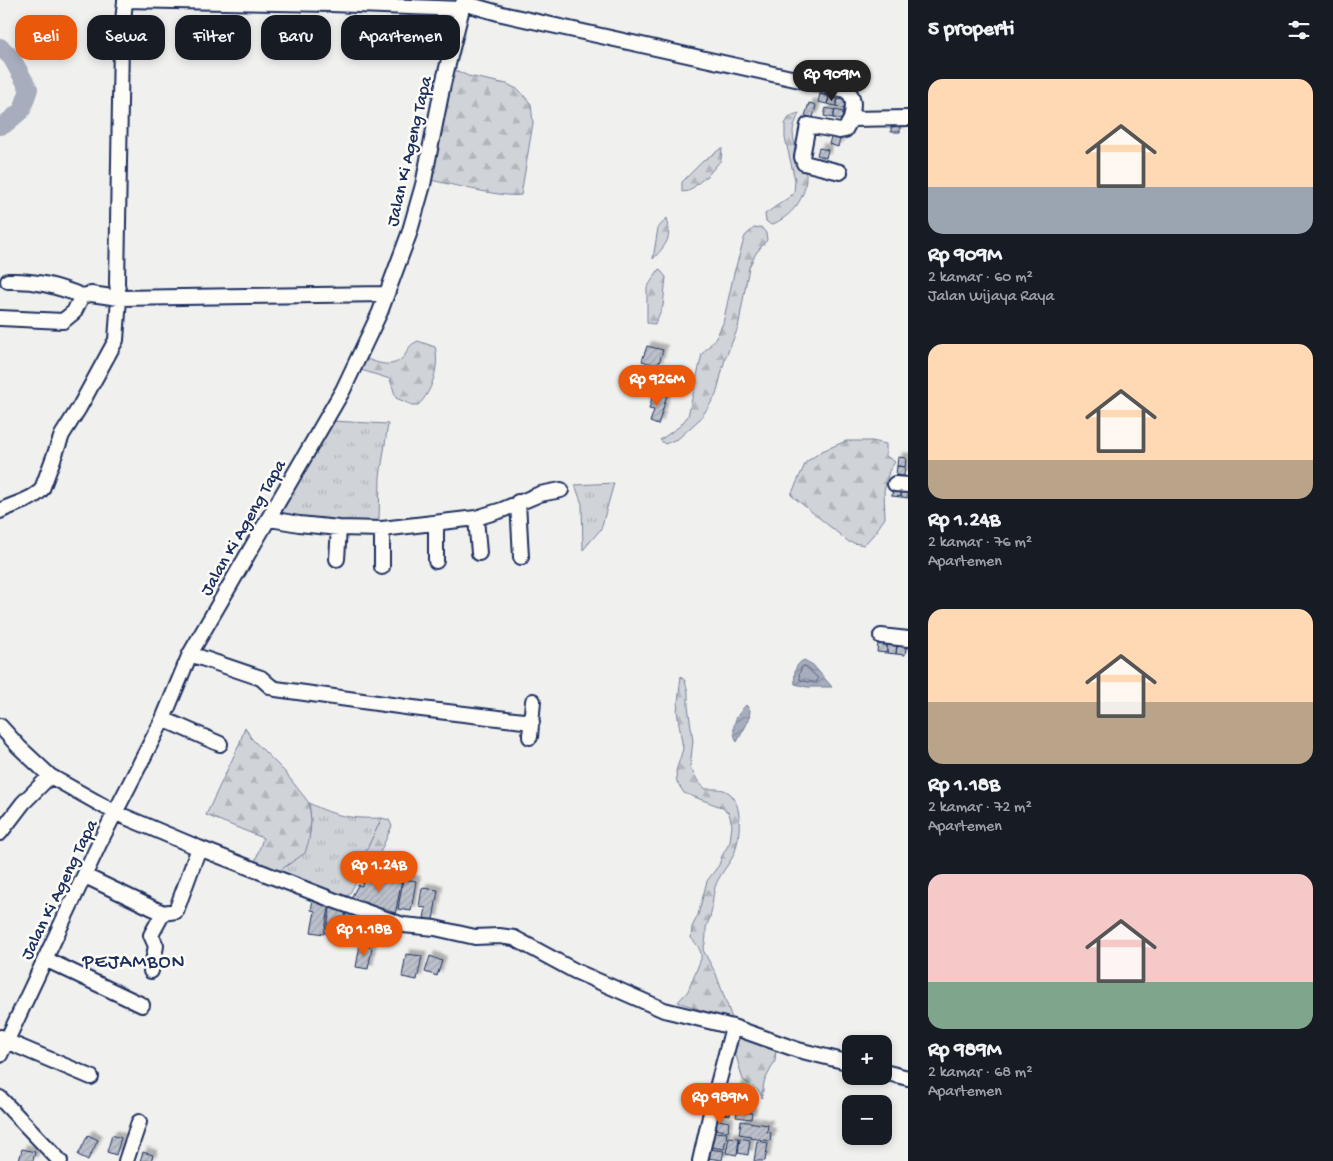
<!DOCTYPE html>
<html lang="id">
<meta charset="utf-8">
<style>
:root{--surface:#171b24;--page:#242831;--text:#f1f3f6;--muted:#9ea1a6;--accent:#ea580c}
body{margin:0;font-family:"Gochi Hand",sans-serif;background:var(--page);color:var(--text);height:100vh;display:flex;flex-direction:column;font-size:19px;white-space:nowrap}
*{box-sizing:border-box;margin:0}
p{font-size:16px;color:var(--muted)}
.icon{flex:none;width:28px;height:28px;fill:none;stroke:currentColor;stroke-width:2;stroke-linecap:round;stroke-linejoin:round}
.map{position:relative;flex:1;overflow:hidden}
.details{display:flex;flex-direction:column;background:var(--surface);width:425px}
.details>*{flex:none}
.hud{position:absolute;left:15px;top:15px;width:475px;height:45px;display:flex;gap:10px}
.buttons{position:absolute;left:842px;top:1035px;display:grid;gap:10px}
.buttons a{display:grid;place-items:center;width:50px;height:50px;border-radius:10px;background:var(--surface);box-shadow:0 2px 8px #0003;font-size:25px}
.price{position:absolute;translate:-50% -42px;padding:0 11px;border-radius:18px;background:var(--accent);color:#fff;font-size:16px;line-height:32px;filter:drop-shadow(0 1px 2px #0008)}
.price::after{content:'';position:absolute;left:50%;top:30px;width:15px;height:11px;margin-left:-8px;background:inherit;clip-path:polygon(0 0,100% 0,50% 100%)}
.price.current{background:#222;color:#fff}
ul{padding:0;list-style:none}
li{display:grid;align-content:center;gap:10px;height:265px;padding:0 20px}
li span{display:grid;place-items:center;height:155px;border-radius:15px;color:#555}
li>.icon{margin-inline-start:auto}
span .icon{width:90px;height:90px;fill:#fffc;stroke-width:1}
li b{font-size:21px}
h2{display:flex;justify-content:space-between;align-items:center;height:60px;padding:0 20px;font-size:21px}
.chip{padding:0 18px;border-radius:15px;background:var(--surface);box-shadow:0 2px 8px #0003;font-size:18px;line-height:45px}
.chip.current{background:var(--accent);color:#fff}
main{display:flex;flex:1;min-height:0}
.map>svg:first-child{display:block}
</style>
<main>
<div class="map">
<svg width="908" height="1161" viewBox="0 0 908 1161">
<defs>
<pattern id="grass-tufts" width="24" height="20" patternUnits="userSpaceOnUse" patternTransform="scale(1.25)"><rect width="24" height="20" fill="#d0d3d8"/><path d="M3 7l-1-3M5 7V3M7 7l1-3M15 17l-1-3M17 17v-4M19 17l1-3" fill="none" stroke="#b2b5bc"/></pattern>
<pattern id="forest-firs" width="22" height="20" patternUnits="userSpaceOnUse" patternTransform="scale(1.25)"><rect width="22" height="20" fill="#d0d3d8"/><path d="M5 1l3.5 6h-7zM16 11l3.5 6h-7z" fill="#b2b5bc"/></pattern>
<pattern id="water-waves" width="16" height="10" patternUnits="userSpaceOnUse" patternTransform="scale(1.25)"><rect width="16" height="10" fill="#a7adbd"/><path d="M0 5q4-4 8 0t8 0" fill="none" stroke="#878d9d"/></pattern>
<pattern id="building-hatch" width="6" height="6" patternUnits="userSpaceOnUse" patternTransform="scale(1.25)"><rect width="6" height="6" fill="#bbc0ca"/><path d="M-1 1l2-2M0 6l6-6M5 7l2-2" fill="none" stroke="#a0a5b0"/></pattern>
<filter id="shadow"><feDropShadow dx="4.5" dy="-4.5" stdDeviation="1" flood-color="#0004"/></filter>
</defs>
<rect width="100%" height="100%" fill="#f0f0ee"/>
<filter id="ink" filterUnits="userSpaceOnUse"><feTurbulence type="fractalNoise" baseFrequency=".02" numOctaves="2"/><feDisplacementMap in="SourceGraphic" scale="10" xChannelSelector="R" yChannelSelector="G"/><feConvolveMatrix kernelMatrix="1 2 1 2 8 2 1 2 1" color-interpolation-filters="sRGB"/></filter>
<g filter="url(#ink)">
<path fill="url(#grass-tufts)" stroke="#76819b" d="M332,421L388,424L380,477L379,522L366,523L277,516Z
M614,483L601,529L583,550L582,504L575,485Z
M309,803C336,817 353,819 382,818L367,849L361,874L347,898L279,871C284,866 291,864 295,859C313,840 312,827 309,803Z"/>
<path fill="url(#forest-firs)" stroke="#76819b" d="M451,68L468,76L507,84L519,90L531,104L533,123L521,195C503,198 451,184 430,180Z
M799,113C797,119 793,126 793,132C793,139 796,149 798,155C800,161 805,168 806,174C807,198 792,216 771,225L766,221L765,214L788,198L794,193L795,180L785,138V124L790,116Z
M722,148L721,160L709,174L689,191L682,192V182L704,160Z
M667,218C672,238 667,244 653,259L658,228Z
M761,227L766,233L767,240L756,253L749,267L738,328L725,359L716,395L701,418L679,438L665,444L660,440L680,426L688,416L702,354L716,338L723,323L734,273L745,236L754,228Z
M659,269L666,277L663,306L655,324L647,323V288Z
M418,341L435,347C440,365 432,393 418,405H412L396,398L390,379L361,370L367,359C380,364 395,369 405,355C410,347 408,346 418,341Z
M846,441H872L886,444V456L895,462L889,471L884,491L885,518L874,534L864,545L849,542L791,495L806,462L822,451Z
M681,676L685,681L688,692V706L693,741L690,767L699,783L706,789C713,789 722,788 728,792C744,802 740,839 734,854C729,865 719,875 715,887C712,897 713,907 710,917C709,921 707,924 706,928C706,936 706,942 703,950L716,974L733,1021L678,1002L688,991L701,959C702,951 697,944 691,938L692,927L698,915L707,881L719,865L722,856L730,842L732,825L729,813L721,807L684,793L677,782L676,771L683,749L677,711Z
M245,727L251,738L284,771L309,803L311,820L309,840L305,853L279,871L255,862L263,838L206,815L239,745Z
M382,818L389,820L392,826L381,850L376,870L365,869L361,874L367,849Z
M737,1034L776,1049L775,1061L764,1082L762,1098L759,1091L743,1080L734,1048Z"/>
<path fill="url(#water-waves)" stroke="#6f7b97" d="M804,660L813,665L832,687H807L795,684C794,673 794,665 804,660Z
M746,705L750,710L749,720L737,742C730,727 735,717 746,705Z"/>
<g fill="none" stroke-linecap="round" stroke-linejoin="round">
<path stroke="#536184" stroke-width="1" d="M805,666L818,678L817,682H808L800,680L799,674L802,667Z"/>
<path stroke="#a7adbd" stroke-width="18" d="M0,47L11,57L29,89L22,110L4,125L0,126"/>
</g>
<path fill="url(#building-hatch)" stroke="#1b2f5e" filter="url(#shadow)" d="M820,94L829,97L827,104L818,102Z
M829,97L838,99L836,106L827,104Z
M838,99L847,101L845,109L836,106Z
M809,103L816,105L813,118L805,116Z
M826,108L835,110L833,118L824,116Z
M835,110L843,112L842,120L833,118Z
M891,124H900V132H891Z
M831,137L840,139L838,147L829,144Z
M819,148L828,150L826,158L817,155Z
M647,346L663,350L658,366L642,361Z
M654,391L667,395L658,425L650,422L654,410L649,409Z
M898,457L906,458L905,467L897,466Z
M897,466L905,467L904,476L896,475Z
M893,488L902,489L901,497L892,496Z
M902,489L908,490V498L901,497Z
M878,644L887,645V653L877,652Z
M887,645L897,646L896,654L887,653Z
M897,646L906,647L905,655L896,654Z
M364,873L402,879L395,915L350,900L358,885L362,886Z
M403,879L416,881L411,911L398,909Z
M422,888L438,890L433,920L424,918L426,908L419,907Z
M313,900L330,903L324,934L311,932L315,911L311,910Z
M331,904L347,907L341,937L326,934Z
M363,918L374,921L370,943L350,939L353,923L361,925Z
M360,945L372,948L368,969L356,967Z
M406,954L422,956L417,980L402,977Z
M430,956L442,961L437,976L425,972Z
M738,1086L745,1087L743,1100L736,1099Z
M719,1090L733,1092L730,1115L716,1113Z
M737,1111L752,1113L751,1119L736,1117Z
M713,1119L729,1122L728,1131L712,1129Z
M741,1121L768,1125L767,1132L771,1133L770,1141L750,1138L751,1136L739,1134Z
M714,1132L727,1133L724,1149L711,1147Z
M88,1135L98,1140L88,1160L78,1155Z
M112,1135L121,1138L116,1155L107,1152Z
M729,1137L739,1138L737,1155L726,1153Z
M740,1138L750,1140L748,1155L738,1153Z
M757,1141L768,1143L765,1161H754Z
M22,1149L35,1152L33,1161H19Z
M708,1149L724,1151L722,1160L707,1158Z
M143,1152L153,1155L151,1161H140Z"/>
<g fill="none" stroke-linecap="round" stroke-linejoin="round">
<defs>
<path id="minor" d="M125,0L331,4L462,9
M463,3L502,14L845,90C856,96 853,108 851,119L908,118
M840,172L804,163L802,157L808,125L840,131L845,130L851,119
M8,281C35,280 57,286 82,296
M0,318L63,321L74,312L82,296L91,294L119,298L386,294
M895,484L908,485
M518,502L521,557
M0,511C12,504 34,500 42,489L62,435L79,408L116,340L119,298L117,283L121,42L125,1
M476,518L479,553
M270,519L299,524L339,528L382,529L476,518L502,510L540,494L561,490
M436,523V561
M337,559L339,528
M382,567V529
M881,636L908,639
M190,654L261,678L270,686L276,689L413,708L532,722
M163,719L220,744
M0,726L19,747L50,776L116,813L199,848L333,900L403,925L435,928L475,937L499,936L514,938L575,971L664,1010L733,1027L798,1050L851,1063
M530,737L533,701
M0,833L23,803L50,776
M85,876L163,913L176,911L199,848
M45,959L142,1005
M151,971L156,946L151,935L163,913
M1,1037L6,1041L91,1077
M0,1055L100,842L163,719L190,654L343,390L380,312L409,234L423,185L443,84L464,0
M884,1072L908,1078
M0,1098L60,1161
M126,1161L139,1122
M700,1161L714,1099L733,1027"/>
</defs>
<use href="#minor" stroke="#1b2f5e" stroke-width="18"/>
<use href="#minor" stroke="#fdfcf7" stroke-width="14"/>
</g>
</g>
<g text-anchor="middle" stroke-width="5" stroke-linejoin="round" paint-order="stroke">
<g font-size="18" fill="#1b2f5e" stroke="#fdfcf7">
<text transform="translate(408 151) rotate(-77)" y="6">Jalan Ki Ageng Tapa</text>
<text transform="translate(242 527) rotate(-60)" y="6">Jalan Ki Ageng Tapa</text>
<text transform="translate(58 889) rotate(-64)" y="6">Jalan Ki Ageng Tapa</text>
</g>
<g font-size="20" letter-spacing="1" fill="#1b2f5e" stroke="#fdfcf7">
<text x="134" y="967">PEJAMBON</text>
</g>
</g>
</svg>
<div class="buttons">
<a>+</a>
<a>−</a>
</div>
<b class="price current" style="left:832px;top:102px">Rp 909M</b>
<b class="price" style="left:657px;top:407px">Rp 926M</b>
<b class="price" style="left:379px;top:893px">Rp 1.24B</b>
<b class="price" style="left:364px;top:957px">Rp 1.18B</b>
<b class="price" style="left:720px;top:1125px">Rp 989M</b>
<div class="hud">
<a class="chip current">Beli</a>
<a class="chip">Sewa</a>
<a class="chip">Filter</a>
<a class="chip">Baru</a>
<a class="chip">Apartemen</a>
</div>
</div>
<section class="details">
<h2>5 properti<svg class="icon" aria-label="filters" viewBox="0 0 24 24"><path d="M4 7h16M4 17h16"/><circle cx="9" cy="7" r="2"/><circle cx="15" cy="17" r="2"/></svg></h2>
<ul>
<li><span style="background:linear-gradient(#ffd9b3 70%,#9aa5b1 0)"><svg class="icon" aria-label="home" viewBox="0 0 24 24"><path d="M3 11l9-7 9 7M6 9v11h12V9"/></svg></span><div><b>Rp 909M</b><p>2 kamar · 60 m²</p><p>Jalan Wijaya Raya</p></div></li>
<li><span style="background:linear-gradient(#ffd9b3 75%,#b9a48a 0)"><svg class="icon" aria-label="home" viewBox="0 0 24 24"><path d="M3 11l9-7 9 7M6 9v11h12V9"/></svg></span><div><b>Rp 1.24B</b><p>2 kamar · 76 m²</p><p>Apartemen</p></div></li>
<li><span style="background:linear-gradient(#ffd9b3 60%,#b9a48a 0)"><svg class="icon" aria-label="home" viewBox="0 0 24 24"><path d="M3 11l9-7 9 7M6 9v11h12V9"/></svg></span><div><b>Rp 1.18B</b><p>2 kamar · 72 m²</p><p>Apartemen</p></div></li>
<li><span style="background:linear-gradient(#f6c9c9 70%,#7fa58c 0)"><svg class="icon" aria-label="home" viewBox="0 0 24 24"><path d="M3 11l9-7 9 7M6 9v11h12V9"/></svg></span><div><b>Rp 989M</b><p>2 kamar · 68 m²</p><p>Apartemen</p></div></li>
</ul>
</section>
</main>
